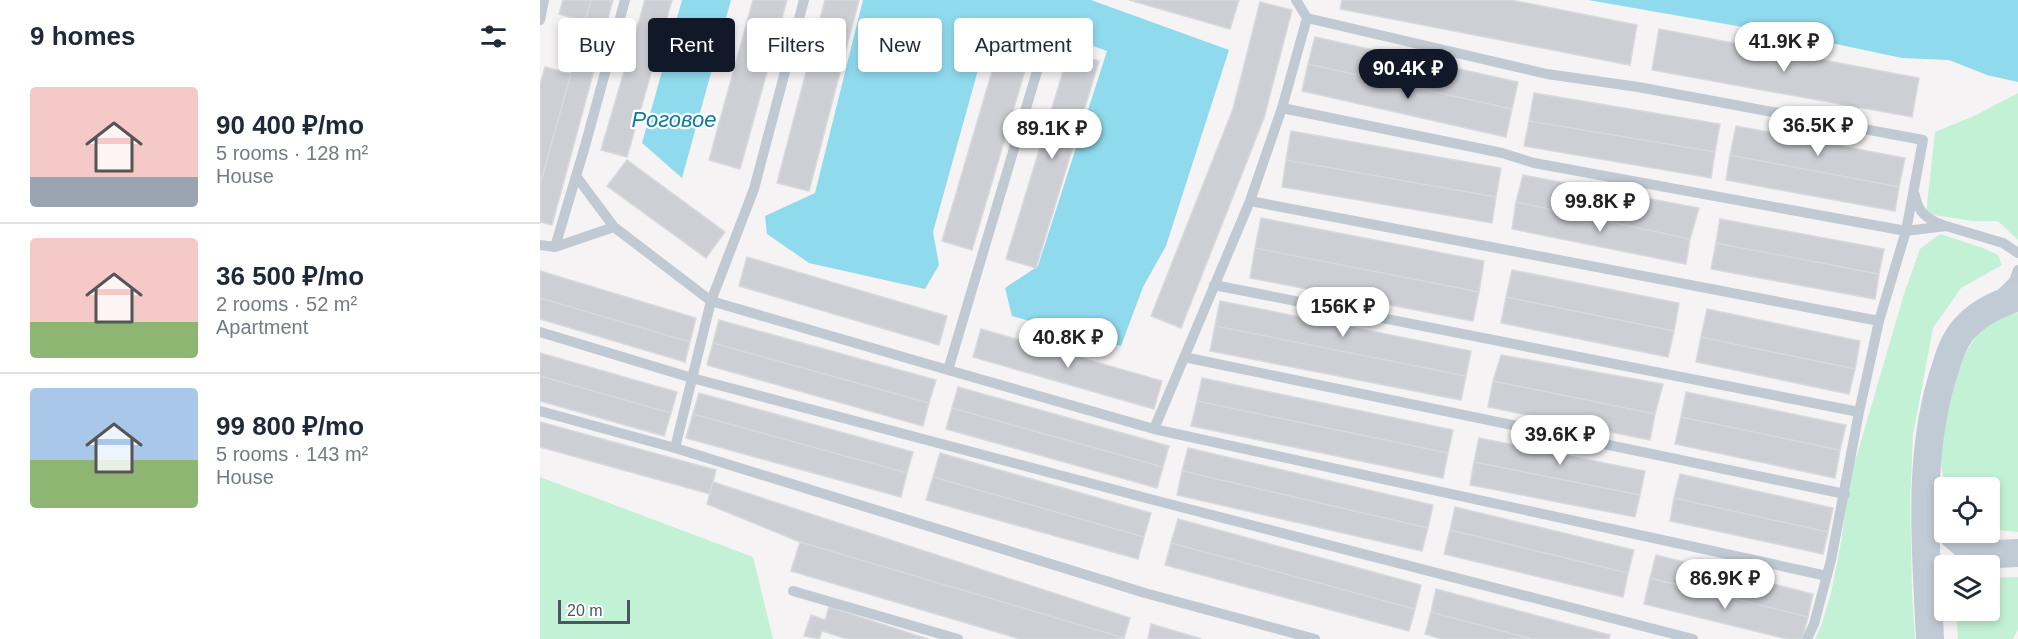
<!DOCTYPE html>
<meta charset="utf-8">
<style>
:root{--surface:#fff;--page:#f2f2f3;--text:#1f2937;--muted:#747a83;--line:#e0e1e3;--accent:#111827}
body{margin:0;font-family:Arial,sans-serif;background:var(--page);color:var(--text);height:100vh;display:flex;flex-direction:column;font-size:22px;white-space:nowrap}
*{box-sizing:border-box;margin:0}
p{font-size:20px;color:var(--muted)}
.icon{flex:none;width:33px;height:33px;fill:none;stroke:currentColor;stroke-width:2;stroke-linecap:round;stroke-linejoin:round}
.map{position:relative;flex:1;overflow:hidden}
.side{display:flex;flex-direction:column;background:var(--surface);width:540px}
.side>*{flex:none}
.banner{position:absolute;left:18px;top:18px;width:570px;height:54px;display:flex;gap:12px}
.buttons{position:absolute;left:1394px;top:477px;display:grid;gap:12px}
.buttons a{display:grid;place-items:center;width:66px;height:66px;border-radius:6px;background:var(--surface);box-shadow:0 3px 9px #0003;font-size:30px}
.scale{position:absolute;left:18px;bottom:15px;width:72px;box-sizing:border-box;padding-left:6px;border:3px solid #4a5661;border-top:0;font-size:16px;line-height:21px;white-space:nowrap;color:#4a5661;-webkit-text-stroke:4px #fff;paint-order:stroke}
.price{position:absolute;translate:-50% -51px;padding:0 14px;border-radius:21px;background:#fff;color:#222;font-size:20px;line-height:39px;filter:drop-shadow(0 2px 3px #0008)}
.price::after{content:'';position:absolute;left:50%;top:36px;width:18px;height:14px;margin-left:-9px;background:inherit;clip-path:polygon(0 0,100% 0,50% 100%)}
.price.active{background:var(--accent);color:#fff}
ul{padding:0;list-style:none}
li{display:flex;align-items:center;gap:18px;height:150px;padding:0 30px}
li+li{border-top:2px solid var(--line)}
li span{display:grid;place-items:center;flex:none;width:168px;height:120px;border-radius:6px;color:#555}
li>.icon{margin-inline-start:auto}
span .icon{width:72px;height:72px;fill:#fffc;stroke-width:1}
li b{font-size:26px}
h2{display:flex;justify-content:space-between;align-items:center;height:72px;padding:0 30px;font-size:26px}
.tag{padding:0 21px;border-radius:6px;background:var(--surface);box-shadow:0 3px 9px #0003;font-size:21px;line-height:54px}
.tag.active{background:var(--accent);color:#fff}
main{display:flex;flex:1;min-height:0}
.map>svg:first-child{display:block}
</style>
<main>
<section class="side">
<h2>9 homes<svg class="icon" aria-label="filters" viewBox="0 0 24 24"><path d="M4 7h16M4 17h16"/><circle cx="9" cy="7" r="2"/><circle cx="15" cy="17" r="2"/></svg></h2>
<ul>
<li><span style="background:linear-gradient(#f6c9c9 75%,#9aa5b1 0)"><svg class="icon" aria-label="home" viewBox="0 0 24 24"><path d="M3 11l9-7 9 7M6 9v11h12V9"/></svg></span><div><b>90 400 ₽/mo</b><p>5 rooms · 128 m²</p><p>House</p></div></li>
<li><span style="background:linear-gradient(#f6c9c9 70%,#8fb573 0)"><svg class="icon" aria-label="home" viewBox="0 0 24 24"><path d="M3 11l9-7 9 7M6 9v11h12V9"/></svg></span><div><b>36 500 ₽/mo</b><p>2 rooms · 52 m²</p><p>Apartment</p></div></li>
<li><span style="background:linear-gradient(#a9c7e8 60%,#8fb573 0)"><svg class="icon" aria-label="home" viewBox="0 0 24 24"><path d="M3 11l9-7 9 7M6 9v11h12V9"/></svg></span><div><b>99 800 ₽/mo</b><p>5 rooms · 143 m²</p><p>House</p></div></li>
</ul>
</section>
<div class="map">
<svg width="1478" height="639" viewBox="0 0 1478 639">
<rect width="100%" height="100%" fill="#f5f3f3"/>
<path fill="#c3f1d5" d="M1478,93V240L1458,221H1434L1386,214L1395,132L1434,116Z
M1400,234L1443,248L1458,255L1462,265L1421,288L1393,328L1373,435L1370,503L1372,592L1375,639H1275L1281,626L1291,593L1302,537L1308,479L1317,455L1364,294L1380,249Z
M1478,313V532L1449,529V488L1406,487L1401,467V431L1423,357L1441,329L1465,316Z
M0,477L213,557L233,639H0Z
M1478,577V629L1473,639H1418L1416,611L1449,610V578Z"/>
<path fill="#90daee" d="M142,0H191L142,178L102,143Z
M323,0H551L689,50L626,246L603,287L581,346L472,316L465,288L498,266L567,51L490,23H451L393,232L399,265L385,289L269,263L227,234L225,216L275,193Z
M1048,0H1478V82L1447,75L1409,60L1362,58L1277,40Z"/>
<path fill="#cdcfd5" stroke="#d7d9de" stroke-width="1.5" d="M23,0H51L45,21L19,14Z
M51,0H73L12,225L0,222V185Z
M105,0H132L87,157L61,150Z
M213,0H247L200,169L169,160Z
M285,0H319L269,191L237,183Z
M589,0H699L690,29Z
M802,0H971L1097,25L1090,65L800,9Z
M720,2L752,10L724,118L641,328L611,316L693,109Z
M1119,29L1379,78L1372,117L1112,70Z
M464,31L494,40L432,250L402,241Z
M775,37L978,82L972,109L768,64Z
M529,52L559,61L496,268L466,259Z
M768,64L972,109L966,137L762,91Z
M5,67L31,74L0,185V85Z
M994,93L1180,124L1175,152L989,121Z
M989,121L1175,152L1171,178L984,146Z
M1196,126L1365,158L1359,187L1190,155Z
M751,131L961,168L956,197L746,160Z
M1190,155L1359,187L1355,211L1186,180Z
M87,160L185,232L166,258L67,186Z
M746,160L956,197L952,223L742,187Z
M983,175L1159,208L1150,239L976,202Z
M976,202L1150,239L1146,264L972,229Z
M721,218L944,261L939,292L715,248Z
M1180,219L1344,249L1339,274L1176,243Z
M1176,243L1339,274L1335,299L1171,269Z
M715,248L939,292L933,321L710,278Z
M207,257L407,316L399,345L199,286Z
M972,270L1139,303L1134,331L966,297Z
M0,271L156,318L150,342L0,298Z
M966,297L1134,331L1128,357L961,323Z
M0,298L150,342L145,362L0,319Z
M680,301L931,351L926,376L675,326Z
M1167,309L1320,341L1315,369L1161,337Z
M179,320L396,380L389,403L173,343Z
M675,326L926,376L921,400L670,351Z
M441,329L622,381L614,409L433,357Z
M1161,337L1315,369L1309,394L1156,362Z
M173,343L389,403L383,426L167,365Z
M0,353L137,392L131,413L0,376Z
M961,355L1123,384L1115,414L953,381Z
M0,376L131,413L124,436L0,401Z
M662,378L913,430L908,453L657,401Z
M953,381L1115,414L1110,440L948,407Z
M418,387L629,446L623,467L412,408Z
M1146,392L1306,425L1300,450L1141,417Z
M159,393L373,452L367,473L153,414Z
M657,401L908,453L903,478L651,426Z
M412,408L623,467L617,488L406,429Z
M153,414L367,473L361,497L146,438Z
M1141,417L1300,450L1295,478L1135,444Z
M0,422L176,470L170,494L0,447Z
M939,438L1105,471L1100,495L934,462Z
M648,448L893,505L888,528L642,471Z
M400,453L611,513L604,537L393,477Z
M934,462L1100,495L1095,517L930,485Z
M642,471L888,528L882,551L637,495Z
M1140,474L1293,508L1288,532L1134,498Z
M393,477L604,537L598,559L386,500Z
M173,482L590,618L584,638L260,542L167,504Z
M1134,498L1288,532L1283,554L1130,521Z
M915,507L1094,550L1088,573L910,530Z
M638,519L881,585L875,609L631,543Z
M910,530L1088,573L1083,597L904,554Z
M260,542L584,638V639H480L251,571Z
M631,543L875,609L869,631L625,565Z
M1116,555L1273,594L1268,617L1110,578Z
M1110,578L1268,617L1262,639H1247L1104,604Z
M896,589L1070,635L1069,639H992L891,612Z
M289,607L388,639H307L282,631L279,639L264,636L271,615L285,620Z
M891,612L992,639H902L885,634Z
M611,624L662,639H608Z"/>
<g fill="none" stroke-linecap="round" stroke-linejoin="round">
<path stroke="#c1cad2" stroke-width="10" d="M756,0L767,18L742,108L962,153L994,163L1366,231L1406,226L1463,243L1478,253
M767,18L1007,74L1098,87L1383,140L1366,231L1339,321L1319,412L1291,560L1274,624L1267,639
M0,20L4,0
M36,176L74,227
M1375,195C1378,213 1387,219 1403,225
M710,201L1339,321
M0,245L15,247L74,227L171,301L408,370L614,429L1287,576
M15,247L45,146L85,0
M674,285L1319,412
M1461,294L1474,281L1478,270
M0,332L152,378L629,504L1153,639
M644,357L1305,494
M408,370L501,58
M0,411L135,448L605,593L775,639
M614,429L710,201L742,108
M135,448L171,301L214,189L264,0
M253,591L418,639"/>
<path stroke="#c1cbd6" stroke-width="28" d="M1410,532C1437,558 1442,554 1478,553
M1390,639C1386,549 1376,453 1406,366C1410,352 1416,336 1427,326C1441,311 1459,304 1478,297"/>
</g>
<g text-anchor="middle" stroke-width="4.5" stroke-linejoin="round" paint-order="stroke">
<g font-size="22" font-style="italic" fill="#0c7c9b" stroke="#fff">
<text x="134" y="127">Роговое</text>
</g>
</g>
</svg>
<div class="buttons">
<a><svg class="icon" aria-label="locate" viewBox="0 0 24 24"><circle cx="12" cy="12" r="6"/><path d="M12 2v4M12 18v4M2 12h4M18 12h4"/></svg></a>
<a><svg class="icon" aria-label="layers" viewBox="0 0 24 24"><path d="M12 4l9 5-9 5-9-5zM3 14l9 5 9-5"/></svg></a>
</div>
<div class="scale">20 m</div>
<b class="price" style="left:1244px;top:73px">41.9K ₽</b>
<b class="price active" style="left:868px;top:100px">90.4K ₽</b>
<b class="price" style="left:1278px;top:157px">36.5K ₽</b>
<b class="price" style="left:512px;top:160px">89.1K ₽</b>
<b class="price" style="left:1060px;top:233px">99.8K ₽</b>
<b class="price" style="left:803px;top:338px">156K ₽</b>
<b class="price" style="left:528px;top:369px">40.8K ₽</b>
<b class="price" style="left:1020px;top:466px">39.6K ₽</b>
<b class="price" style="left:1185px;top:610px">86.9K ₽</b>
<div class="banner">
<a class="tag">Buy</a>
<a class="tag active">Rent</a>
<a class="tag">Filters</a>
<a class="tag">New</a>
<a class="tag">Apartment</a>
</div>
</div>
</main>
